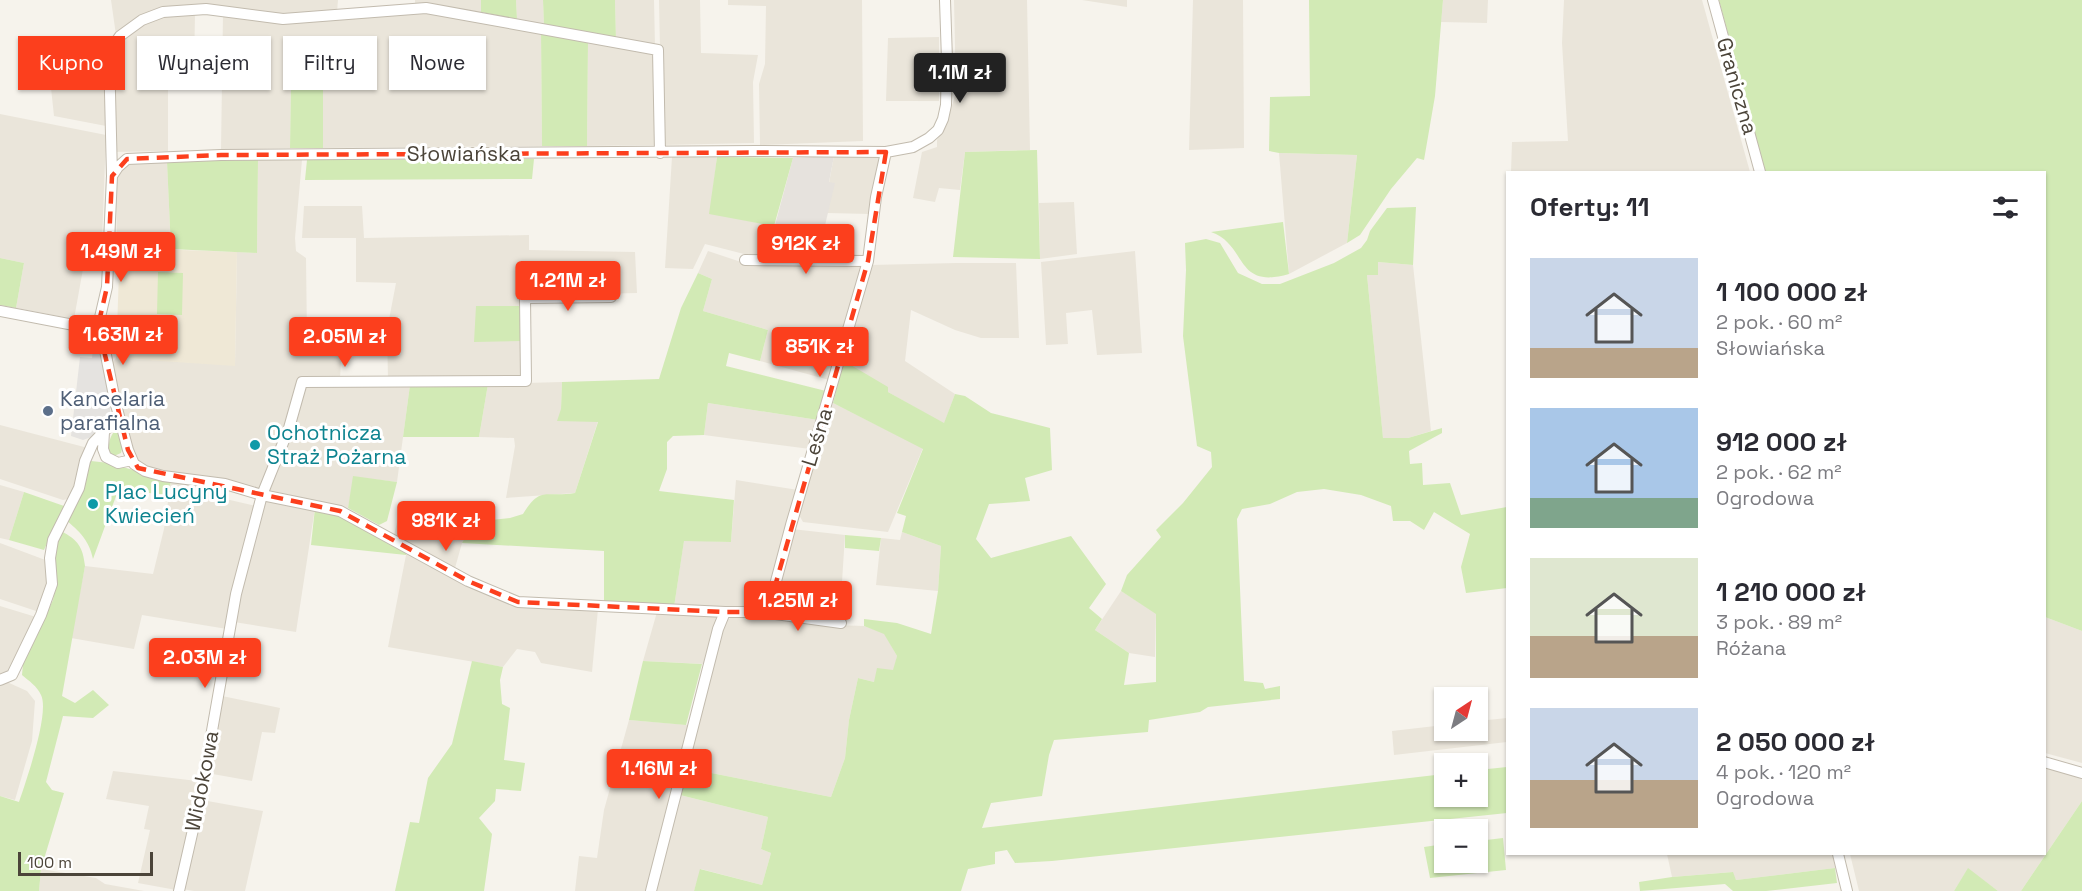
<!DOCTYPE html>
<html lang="pl">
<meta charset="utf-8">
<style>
:root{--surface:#fff;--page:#f2f2f3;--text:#2b2b33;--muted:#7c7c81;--accent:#fc3f1d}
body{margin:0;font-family:"Space Grotesk",sans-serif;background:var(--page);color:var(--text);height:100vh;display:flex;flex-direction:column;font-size:22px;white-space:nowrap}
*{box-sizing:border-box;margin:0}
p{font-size:20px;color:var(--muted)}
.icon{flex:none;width:33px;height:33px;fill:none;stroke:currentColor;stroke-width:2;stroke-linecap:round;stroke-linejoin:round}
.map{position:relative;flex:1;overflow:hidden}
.drawer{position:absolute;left:1506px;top:171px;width:540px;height:684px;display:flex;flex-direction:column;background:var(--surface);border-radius:0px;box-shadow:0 2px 4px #0004}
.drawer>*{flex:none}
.hud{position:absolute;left:18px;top:36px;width:570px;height:54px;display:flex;gap:12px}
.needle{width:39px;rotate:36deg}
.fabs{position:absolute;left:1434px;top:687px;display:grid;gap:12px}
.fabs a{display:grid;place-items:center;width:54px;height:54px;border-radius:0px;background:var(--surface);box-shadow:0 2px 4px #0004;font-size:30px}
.scale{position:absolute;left:18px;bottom:15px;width:135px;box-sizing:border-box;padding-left:6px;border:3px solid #4b4439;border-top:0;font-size:16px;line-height:21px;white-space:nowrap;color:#4b4439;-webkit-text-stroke:4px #fff;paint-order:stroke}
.price{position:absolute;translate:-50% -51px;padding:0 14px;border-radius:6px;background:var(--accent);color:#fff;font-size:20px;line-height:39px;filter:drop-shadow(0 2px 3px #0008)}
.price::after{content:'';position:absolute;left:50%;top:36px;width:18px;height:14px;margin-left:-9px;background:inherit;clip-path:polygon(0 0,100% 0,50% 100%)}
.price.current{background:#222;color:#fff}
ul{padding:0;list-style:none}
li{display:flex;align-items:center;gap:18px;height:150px;padding:0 24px}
li span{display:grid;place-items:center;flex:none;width:168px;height:120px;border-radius:0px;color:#555}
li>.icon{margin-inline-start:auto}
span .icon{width:72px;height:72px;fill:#fffc;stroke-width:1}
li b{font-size:26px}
h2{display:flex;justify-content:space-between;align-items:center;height:72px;padding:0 24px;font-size:26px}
.chip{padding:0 21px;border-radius:0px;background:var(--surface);box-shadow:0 2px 4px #0004;font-size:21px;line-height:54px}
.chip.current{background:var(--accent);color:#fff}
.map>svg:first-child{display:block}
</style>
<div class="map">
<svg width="2082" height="891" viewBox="0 0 2082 891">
<rect width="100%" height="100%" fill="#f6f3ec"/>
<path fill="#eae5da" d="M111,0H338L337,12L286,16L167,9L116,35Z
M415,0H481V12L415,3Z
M516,0H543L544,26L517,19Z
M615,0H654L655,47L616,40Z
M659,0H700L701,53L758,55L753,82L754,143L662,145Z
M728,0H862L863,141L760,145L759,84L765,64L766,6L728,5Z
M954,0H1027L1030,150L965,152L960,190L939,188L935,202L913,198L922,152L937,147V140L947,123L956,92Z
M1082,0H1127V7Z
M1193,0H1243L1244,148L1189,150Z
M1443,0H1488L1487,23L1441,22Z
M1564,0H1702L1750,172H1511L1512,142L1568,141L1562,43Z
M426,10L541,32L542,146L323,148V83L291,82L290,148L221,150L223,14L268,20Z
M195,14L194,68H168V151L112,152V56L126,34L149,20L165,16Z
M939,37V101H886L888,38Z
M588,42L655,52L657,145L587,146Z
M48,60L106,70V126L54,116Z
M0,114L106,135L101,269H83L74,319L16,308L24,263L0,258Z
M1279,153L1357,155L1347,243L1289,274Z
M877,155L881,159L870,214L827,213L834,183H829L834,156Z
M672,157H717L710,213L774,226L767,255L744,254L705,244L693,269L665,268Z
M258,160H302L295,238L296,251L306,258L307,338L342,339L340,379L410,385L397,482L354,477L348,508L224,480L143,467L131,451L113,362L116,358L235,365L237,252L257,253Z
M167,162L171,249H154V258H117L116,179L122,168L131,163Z
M1074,202L1077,254L1040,259L1039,203Z
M304,206H362L364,238L529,235V250L635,252L637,293L521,296L523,377L388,379L387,330L396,283L356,282V238H302Z
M708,251L744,263L863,265L829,380L760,361L768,330L703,311L712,279L698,273Z
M1135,251L1142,353L1097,355L1092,310L1066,313L1068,344L1046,345L1041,262Z
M1378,262L1413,265L1431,431L1408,438L1383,439L1367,275H1378Z
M957,263H1016L1019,338H981L955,330L911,310L905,361L955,394L944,424L888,392L844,361L870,265Z
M562,382L561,409L598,421L575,493L506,498L515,446L514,438L479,437L488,384Z
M708,403L818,420L810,449L704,435Z
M833,403L923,448L888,532L803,522L799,515Z
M0,425L88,448L72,498L63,500L0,479Z
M736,480L798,490L766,601L755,609L674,607L684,540L731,542Z
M171,481L217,489V497L256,506L227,629L142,615L134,649L71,638L85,566L153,574L164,529Z
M0,485L24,492L9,540L0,538Z
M266,501L315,508L296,632L234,622Z
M399,514L473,522L462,543L455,568L394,535Z
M792,529L845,535L842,582L829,583L827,613L770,610Z
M902,532L941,546L938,591L876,585L881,538L900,540Z
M0,543L48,561L49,589L39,612L0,599Z
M407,550L492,595L598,609L592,672L541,663L535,652L517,649L503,667L388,647Z
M1121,591L1156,613L1155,657L1129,653L1095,630Z
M0,606L36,617L16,667L0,677Z
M657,612L713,614L718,617L705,664L643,661Z
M761,614L832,625L864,626L884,633L897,656L894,670L874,682L858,678L849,720L845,758L831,797L686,768L702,699L726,621L733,616Z
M2045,617L2082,631V763L2045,753Z
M7,682L27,691L35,701L32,741L15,800L0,796V683Z
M222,696L280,708L275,733L262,732L252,781L207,773Z
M1507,718V742L1394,755L1392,731L1444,725V730H1478V721Z
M629,720L689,725L647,891H575L579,856L597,858L604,810Z
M2045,767L2082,779V801L2021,891H1998L1968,869L1954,891H1859L1850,854H2044Z
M113,771L197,781L176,890L138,883L150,830L144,829L149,806L106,799Z
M680,795L768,817L761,849L771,853L762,885L701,869L694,891H654Z
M202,800L263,811L245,891H194L182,889Z
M1667,854H1833L1835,868L1736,880L1732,872L1672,877Z
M41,869L96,878L105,884L144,891H39Z"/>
<path fill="#e6e2dd" d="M834,156L829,182L835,183L818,255H767L793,158Z"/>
<path fill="#efe8d6" d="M153,249L237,252L235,366L116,358L119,272L122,258H154Z"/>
<path fill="#d2eab5" d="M481,0H516L517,19L481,12Z
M543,0H615L616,40L544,26Z
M1309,0H1443L1435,96L1424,160L1417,158L1391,189L1360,235L1347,243L1357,155L1279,153L1269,151L1270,97L1310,96Z
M1719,0H2082V631L2045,617L2044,172H1765Z
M541,32L588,42L587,146H542Z
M291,82H323V148H290Z
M1037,150L1040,259L953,257L965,152Z
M717,157L793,158L774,226L709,214Z
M534,159L532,179L305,180L307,160Z
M258,160L257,253L171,249L167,162Z
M1416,207L1413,265L1378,262V275H1367L1383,438H1408L1442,428V433L1409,451L1410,464L1422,463L1423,485L1450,483L1461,515L1507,507V588L1466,593L1461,567L1470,534L1434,512L1424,530L1410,521H1393L1391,506L1361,495L1324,489L1297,492L1270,504L1242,509L1237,519L1244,681L1263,683L1265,689L1280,686V699L1208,707L1200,712L1149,720L1148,732L1054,740L1049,755L1042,796L991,803L982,828L1444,774V796H1478V770L1507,767V813L1052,861L1015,863L1007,850L995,852V864L968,869L961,891H694L700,869L762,885L771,853L761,849L768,817L680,795L686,768L831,797L845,758L849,720L858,678L874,682L877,668L893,670L897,656L884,634L864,626V619L897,623L931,634L938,591L941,546L902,532L906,516L897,513L923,449L833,403L844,361L888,387V392L944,423L955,394L965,396L991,413L1050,428L1052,470L1025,478L1030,501L989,504L976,539L991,558L1071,536L1106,584L1089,608L1102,619L1095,630L1129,653L1124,685L1156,682V614L1121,591L1127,575L1161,537L1156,530L1183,503L1212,467L1211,452L1197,446L1183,336L1186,270L1185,243L1206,239L1220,243L1238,273L1262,284H1280L1334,263L1361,248L1367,240L1370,231L1387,208Z
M1283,222L1289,274C1234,290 1248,245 1211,232Z
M0,258L24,263L16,308L0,305Z
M158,272L183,273L182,315L157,314Z
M698,273L712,279L703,311L768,330L760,361L729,353L726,366L826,391L818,420L708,403L704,435L673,436L667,442V469L659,491L734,500L731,542L684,541L674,607L604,602V551L462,543L473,522L510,518L523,514C541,485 545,498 575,493L598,422L557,421L561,409L562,382L659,379L681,308Z
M476,306H521L522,341L474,342Z
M488,384L479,437H403L410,385Z
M116,430H118L123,445L121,453L114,456L109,452C108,444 110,435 116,430Z
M91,461L109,463L171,481L168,496L119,488L93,559C89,540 80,532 65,519Z
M353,476L397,482L387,521L379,525L348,508Z
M24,492L64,506L44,550L9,540Z
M315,508L340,516L407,550L406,555L311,545Z
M61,531C78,540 83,547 85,566L62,696L75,703L93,690L109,705L93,718L63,716L46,782L52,790L64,793L41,869L39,891H0V796L19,802C26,781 50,713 41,695C37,686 29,681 22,675L23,664L53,600L56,580L55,554Z
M845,535L881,538L879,551L845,548Z
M472,661L503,667L500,680L502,704L510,708L504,760L525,763L521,791L496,789L495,801L479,818L492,834L484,891H395L410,822L419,823L428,778L452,744Z
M643,661L702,664L686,725L629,720Z
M2082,801V891H2021Z
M1503,838L1506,870L1430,878L1424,847L1444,844V862H1478V841Z
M1835,868L1837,883L1766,891H1733L1725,884L1640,891L1639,882L1672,877L1733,872L1736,880Z
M1968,868L1998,891H1954Z"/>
<path fill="#e5e3e0" d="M93,348L100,349L111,404L109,421L97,435L83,440L71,436L80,357L92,358Z"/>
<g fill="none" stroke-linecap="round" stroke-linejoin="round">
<defs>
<path id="minor" d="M1713,0L1760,172
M112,176L109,52L120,36L142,20L163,12L206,9L283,19L426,8L658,50L660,153
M745,260L868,261
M0,311L79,326H98
M98,326L107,287L112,176L118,167L127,159L221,155L757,151L886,152L913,147L929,138L938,130L943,119L946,105L947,60L945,0
M98,326L103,340L115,401L128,450L134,464L145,471L163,476L225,484L262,495L340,511L468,581L518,602L725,612H760L841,623
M104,432L103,449L106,457L118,463L132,460
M760,612L771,600L791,525L868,261L876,197L886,152
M0,680L12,675L41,615L52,584L50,558L53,540L79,488L85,461L93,443L119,416
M2044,762L2082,773
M1838,854L1847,891
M179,891L200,799L236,594L262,495L289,428L302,382L526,381L525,298L611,297
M651,891L718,629L725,612"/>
</defs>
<use href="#minor" stroke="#c2bbae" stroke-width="12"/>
<use href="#minor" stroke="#fff" stroke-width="10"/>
</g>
<path fill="none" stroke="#fc3f1d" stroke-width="4.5" stroke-dasharray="12 8" stroke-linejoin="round" d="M886,152L868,261L771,600L760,612H725L518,602L468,581L340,511L138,468L128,450L98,326L107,287L112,176L127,159L221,155Z"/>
<circle fill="#5c6f8a" stroke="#fff" stroke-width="2" cx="48" cy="411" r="6"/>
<g fill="#0f9aa8" stroke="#fff" stroke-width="2">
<circle cx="255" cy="445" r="6"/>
<circle cx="93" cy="504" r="6"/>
</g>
<g text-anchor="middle" stroke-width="6" stroke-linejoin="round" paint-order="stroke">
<g font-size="21" fill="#4b4439" stroke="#fff">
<text transform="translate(1737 86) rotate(74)" y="7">Graniczna</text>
<text x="464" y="161">Słowiańska</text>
<text transform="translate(817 437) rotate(-73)" y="7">Leśna</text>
<text transform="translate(202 781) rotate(-79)" y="7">Widokowa</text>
</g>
<g font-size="21" fill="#4e5e75" stroke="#fff" text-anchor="start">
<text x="60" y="406">Kancelaria<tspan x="60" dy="24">parafialna</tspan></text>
</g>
<g font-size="21" fill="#0d838f" stroke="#fff" text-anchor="start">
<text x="267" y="440">Ochotnicza<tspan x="267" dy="24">Straż Pożarna</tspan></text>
<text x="105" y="499">Plac Lucyny<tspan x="105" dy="24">Kwiecień</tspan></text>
</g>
</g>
</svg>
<div class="fabs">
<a><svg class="needle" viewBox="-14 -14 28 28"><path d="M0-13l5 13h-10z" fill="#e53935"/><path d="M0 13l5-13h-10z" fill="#7c7c81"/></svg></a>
<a>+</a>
<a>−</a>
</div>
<div class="scale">100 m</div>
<b class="price current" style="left:960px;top:104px">1.1M zł</b>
<b class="price" style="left:806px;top:275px">912K zł</b>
<b class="price" style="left:121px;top:283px">1.49M zł</b>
<b class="price" style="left:568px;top:312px">1.21M zł</b>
<b class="price" style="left:123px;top:366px">1.63M zł</b>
<b class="price" style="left:345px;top:368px">2.05M zł</b>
<b class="price" style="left:820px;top:378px">851K zł</b>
<b class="price" style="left:446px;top:552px">981K zł</b>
<b class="price" style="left:798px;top:632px">1.25M zł</b>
<b class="price" style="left:205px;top:689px">2.03M zł</b>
<b class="price" style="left:659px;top:800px">1.16M zł</b>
<div class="hud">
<a class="chip current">Kupno</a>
<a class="chip">Wynajem</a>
<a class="chip">Filtry</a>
<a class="chip">Nowe</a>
</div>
<section class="drawer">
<h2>Oferty: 11<svg class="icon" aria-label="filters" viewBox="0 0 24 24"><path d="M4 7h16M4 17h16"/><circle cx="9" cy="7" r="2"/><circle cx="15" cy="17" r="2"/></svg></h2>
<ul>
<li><span style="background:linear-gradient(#c9d6e8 75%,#b9a48a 0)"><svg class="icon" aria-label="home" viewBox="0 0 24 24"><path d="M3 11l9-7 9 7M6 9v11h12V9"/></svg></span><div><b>1 100 000 zł</b><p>2 pok. · 60 m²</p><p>Słowiańska</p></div></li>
<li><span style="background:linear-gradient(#a9c7e8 75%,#7fa58c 0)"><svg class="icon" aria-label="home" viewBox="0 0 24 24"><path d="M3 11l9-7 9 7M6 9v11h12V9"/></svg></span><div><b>912 000 zł</b><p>2 pok. · 62 m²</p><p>Ogrodowa</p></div></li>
<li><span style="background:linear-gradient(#dfe7d0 65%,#b9a48a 0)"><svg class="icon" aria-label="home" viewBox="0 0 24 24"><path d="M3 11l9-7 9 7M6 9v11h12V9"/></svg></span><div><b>1 210 000 zł</b><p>3 pok. · 89 m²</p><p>Różana</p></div></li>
<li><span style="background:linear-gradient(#c9d6e8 60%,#b9a48a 0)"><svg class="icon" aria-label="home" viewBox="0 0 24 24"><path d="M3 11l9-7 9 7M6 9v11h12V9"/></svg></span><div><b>2 050 000 zł</b><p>4 pok. · 120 m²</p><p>Ogrodowa</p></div></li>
</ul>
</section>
</div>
